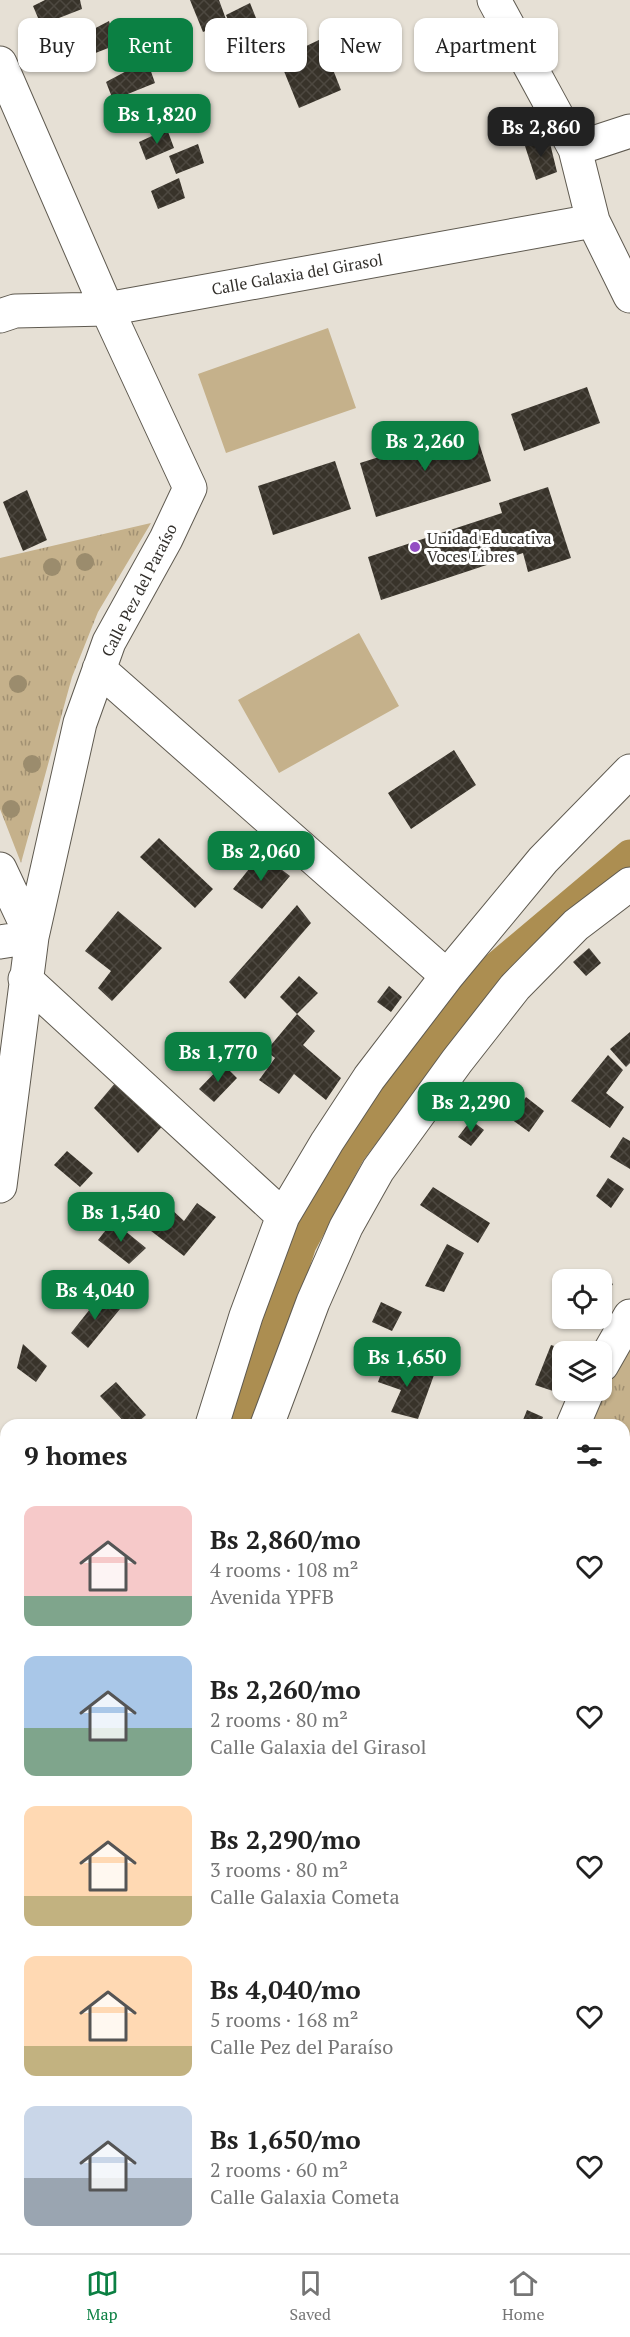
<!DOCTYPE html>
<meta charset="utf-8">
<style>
:root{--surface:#fff;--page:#f6f6f6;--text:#222;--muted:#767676;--line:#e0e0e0;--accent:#0b8043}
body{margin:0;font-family:"PT Serif",serif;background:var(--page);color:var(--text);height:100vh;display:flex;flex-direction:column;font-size:22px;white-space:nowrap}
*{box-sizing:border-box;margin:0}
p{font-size:20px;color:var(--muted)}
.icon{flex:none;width:33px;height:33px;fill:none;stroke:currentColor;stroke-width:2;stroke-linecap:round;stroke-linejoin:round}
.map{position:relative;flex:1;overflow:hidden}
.side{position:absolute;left:0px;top:1419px;width:630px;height:834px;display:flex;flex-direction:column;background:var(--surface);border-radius:18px 18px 0 0;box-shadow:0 2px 4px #0004}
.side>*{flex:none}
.guide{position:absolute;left:18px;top:18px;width:594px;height:54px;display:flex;gap:12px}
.controls{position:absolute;left:552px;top:1269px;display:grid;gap:12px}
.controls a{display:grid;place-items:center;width:60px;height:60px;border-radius:12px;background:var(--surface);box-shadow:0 2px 4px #0004;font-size:30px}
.price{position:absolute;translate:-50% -51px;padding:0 14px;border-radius:12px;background:var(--accent);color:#fff;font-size:20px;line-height:39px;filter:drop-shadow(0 2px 3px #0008)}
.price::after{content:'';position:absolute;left:50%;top:36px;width:18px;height:14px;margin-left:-9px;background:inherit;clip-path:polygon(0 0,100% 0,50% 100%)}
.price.selected{background:#222;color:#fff}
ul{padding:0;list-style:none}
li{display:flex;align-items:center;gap:18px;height:150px;padding:0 24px}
li span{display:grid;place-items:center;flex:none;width:168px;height:120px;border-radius:12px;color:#555}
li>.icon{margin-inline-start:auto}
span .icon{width:72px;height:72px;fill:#fffc;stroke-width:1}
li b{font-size:26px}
h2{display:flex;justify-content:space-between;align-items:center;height:72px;padding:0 24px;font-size:26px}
.tag{padding:0 21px;border-radius:12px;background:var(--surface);box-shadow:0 2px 4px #0004;font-size:21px;line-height:54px}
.tag.selected{background:var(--accent);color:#fff}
.dock{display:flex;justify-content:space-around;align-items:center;height:84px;border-top:2px solid var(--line);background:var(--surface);font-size:16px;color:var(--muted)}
.dock a{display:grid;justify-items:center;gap:3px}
.dock .selected{color:var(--accent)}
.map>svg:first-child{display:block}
</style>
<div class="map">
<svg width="630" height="2253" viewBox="0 0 630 2253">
<defs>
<pattern id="grass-tufts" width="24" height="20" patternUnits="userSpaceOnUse" patternTransform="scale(1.5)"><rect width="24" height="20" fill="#c5b18b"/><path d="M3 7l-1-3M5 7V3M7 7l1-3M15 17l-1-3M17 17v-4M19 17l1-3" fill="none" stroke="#a19072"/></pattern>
<pattern id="building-cross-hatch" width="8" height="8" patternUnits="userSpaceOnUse" patternTransform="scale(1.5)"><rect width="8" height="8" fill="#38332a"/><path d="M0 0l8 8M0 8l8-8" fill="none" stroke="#4d4840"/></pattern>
</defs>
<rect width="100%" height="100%" fill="#e6e0d5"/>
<path fill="url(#grass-tufts)" d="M151,523L98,612L72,677L21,863L0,809V558Z
M630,1345V1641L624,1634V1425H592L602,1398Z
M0,2015L6,2017V2247H16L14,2253H0Z"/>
<path fill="#c5b18b" d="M328,328L356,408L226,453L198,374Z
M359,633L399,706L279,773L238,700Z"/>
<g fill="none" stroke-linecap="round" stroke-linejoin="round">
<path stroke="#ac8e51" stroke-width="33" d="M236,1425L255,1380L300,1244L349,1152L472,989L630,856
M67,2253L70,2247"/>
</g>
<path fill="url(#building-cross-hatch)" d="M45,0H80L82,9L41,25L33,6Z
M190,0H219L227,22L203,32Z
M250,3L270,53L246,64L226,15Z
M109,21L116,45L75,61L67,43Z
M321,39L341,90L299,108L279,59Z
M147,60L155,83L113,100L106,82Z
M181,98L188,117L160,128L152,110Z
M167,129L174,148L146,160L139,142Z
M549,139L557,172L536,180L524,143Z
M198,144L204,163L176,174L169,156Z
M179,178L185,198L158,209L151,191Z
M587,387L600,423L524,451L511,414Z
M474,427L491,481L376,517L360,463Z
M335,461L351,509L273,535L258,486Z
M548,487L571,558L528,572L523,553L381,600L368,557L502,513L499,503Z
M27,490L47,540L23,551L3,502Z
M454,750L476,785L411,829L388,793Z
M159,838L213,889L195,908L140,857Z
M261,854L290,876L262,909L233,889Z
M297,905L311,923L245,999L229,982Z
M118,911L162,948L112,1001L98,988L111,971L85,951Z
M589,948L601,963L586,976L573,962Z
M299,976L318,993L297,1014L280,997Z
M389,986L402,997L391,1012L377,1002Z
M297,1014L315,1031L303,1045L341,1078L326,1100L294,1074L279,1094L259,1080L275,1058L266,1051Z
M630,1032V1063L626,1067L610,1049Z
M608,1055L623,1070L606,1093L624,1107L610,1128L571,1101Z
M223,1064L237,1078L214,1102L199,1089Z
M122,1075L167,1121L138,1153L94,1108Z
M526,1097L544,1111L529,1132L511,1119Z
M471,1120L484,1130L471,1146L458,1137Z
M623,1137L630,1141V1169L610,1157Z
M67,1151L93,1173L80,1187L54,1165Z
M608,1178L624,1189L611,1208L596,1196Z
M433,1187L490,1223L478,1243L420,1205Z
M197,1203L216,1217L184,1256L151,1231L169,1207L184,1221Z
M113,1221L146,1248L129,1264L98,1240Z
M447,1244L464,1253L444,1292L425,1286Z
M595,1271L613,1284L602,1302V1280H589Z
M102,1294L120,1309L88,1348L71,1333Z
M381,1302L402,1312L392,1331L372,1322Z
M23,1344L47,1366L36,1382L17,1368Z
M551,1345L567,1350L562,1352V1363L553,1391L535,1385Z
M386,1360L434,1375L418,1419L391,1412L401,1390L378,1382Z
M116,1382L146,1415L135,1425H127L100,1396Z
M527,1410L543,1417L540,1425H521Z
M624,1753L630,1760V1776L624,1781Z
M630,1781V1805L624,1797V1786Z
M626,2072L630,2075V2096L624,2091Z
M627,2098L630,2099V2123L624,2120V2104Z
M174,2247H204L200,2253H184Z
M226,2247H254L250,2253H222Z
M308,2247H369L366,2253H317Z
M446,2247H455L465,2253H443Z
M562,2247H590L586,2253H561Z"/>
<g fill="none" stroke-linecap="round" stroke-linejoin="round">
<defs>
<path id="minor" d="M494,0L575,149L593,221L630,296
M0,63L107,309L190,488L166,539L109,642L80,723L32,937L0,1186
M575,149L630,131
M0,316L15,311L107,309L593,221
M99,669L447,976
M0,869L32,937
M0,942L32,937
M25,979L283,1216
M602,1365L630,1316
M212,1425L246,1316L283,1216L327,1142L369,1078L447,976L543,860L630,771
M267,1425L313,1302L346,1227L378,1170L457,1061L515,987L576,925L630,884
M573,1425L588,1390
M0,1676L6,1707
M624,1928L630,1934
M0,1989L6,1991
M103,2253V2247
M402,2253L406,2247"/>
</defs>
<use href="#minor" stroke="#5f5a50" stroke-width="35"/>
<use href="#minor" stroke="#fff" stroke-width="33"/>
</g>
<g fill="#9b8c6d">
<circle cx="85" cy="562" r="9"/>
<circle cx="52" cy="567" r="9"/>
<circle cx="18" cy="684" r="9"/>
<circle cx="32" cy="764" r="9"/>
<circle cx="11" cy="809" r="9"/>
</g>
<circle fill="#934ec3" stroke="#fff" stroke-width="2" cx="415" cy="547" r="6"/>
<g text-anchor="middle" stroke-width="6" stroke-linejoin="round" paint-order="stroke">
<g font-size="16" fill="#33302c" stroke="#fff">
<text transform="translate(297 274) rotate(-10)" y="6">Calle Galaxia del Girasol</text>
<text transform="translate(139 590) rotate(-63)" y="6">Calle Pez del Paraíso</text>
</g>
<g font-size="16" fill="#33302c" stroke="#fff" text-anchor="start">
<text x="427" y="544">Unidad Educativa<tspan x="427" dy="18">Voces Libres</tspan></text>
</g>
</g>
</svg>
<div class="controls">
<a><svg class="icon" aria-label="locate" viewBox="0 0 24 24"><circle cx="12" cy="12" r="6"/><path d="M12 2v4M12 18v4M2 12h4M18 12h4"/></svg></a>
<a><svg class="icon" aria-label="layers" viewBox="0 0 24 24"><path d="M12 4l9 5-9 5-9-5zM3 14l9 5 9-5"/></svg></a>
</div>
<b class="price" style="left:157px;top:145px">Bs 1,820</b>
<b class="price selected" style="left:541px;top:158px">Bs 2,860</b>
<b class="price" style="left:425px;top:472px">Bs 2,260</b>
<b class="price" style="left:261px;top:882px">Bs 2,060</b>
<b class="price" style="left:218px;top:1083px">Bs 1,770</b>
<b class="price" style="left:471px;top:1133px">Bs 2,290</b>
<b class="price" style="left:121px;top:1243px">Bs 1,540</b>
<b class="price" style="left:95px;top:1321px">Bs 4,040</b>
<b class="price" style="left:407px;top:1388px">Bs 1,650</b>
<div class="guide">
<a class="tag">Buy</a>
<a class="tag selected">Rent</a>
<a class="tag">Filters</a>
<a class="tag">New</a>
<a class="tag">Apartment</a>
</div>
<section class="side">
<h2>9 homes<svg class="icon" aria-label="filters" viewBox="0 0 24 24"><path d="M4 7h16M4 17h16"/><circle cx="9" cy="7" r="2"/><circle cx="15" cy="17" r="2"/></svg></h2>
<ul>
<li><span style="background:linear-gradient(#f6c9c9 75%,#7fa58c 0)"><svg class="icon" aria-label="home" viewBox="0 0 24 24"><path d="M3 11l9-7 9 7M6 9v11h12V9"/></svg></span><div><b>Bs 2,860/mo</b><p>4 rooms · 108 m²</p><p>Avenida YPFB</p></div><svg class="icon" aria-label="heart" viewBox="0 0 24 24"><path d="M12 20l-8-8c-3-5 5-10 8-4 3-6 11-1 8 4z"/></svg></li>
<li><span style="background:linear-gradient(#a9c7e8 60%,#7fa58c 0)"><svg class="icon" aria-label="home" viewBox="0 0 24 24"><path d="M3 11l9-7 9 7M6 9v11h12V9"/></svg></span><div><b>Bs 2,260/mo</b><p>2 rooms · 80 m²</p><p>Calle Galaxia del Girasol</p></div><svg class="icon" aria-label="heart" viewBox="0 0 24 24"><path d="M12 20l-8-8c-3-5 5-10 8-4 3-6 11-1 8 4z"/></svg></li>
<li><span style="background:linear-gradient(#ffd9b3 75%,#c2b280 0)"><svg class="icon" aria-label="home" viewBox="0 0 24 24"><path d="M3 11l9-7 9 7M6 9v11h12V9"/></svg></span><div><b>Bs 2,290/mo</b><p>3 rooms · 80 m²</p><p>Calle Galaxia Cometa</p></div><svg class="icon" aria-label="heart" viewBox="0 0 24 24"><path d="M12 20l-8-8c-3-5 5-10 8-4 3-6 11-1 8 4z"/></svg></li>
<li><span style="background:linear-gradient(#ffd9b3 75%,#c2b280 0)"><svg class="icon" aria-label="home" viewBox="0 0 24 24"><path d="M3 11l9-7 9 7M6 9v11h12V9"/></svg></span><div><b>Bs 4,040/mo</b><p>5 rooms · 168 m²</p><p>Calle Pez del Paraíso</p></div><svg class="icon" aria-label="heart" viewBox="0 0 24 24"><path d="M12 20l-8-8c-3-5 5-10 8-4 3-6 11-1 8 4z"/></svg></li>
<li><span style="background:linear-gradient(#c9d6e8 60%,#9aa5b1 0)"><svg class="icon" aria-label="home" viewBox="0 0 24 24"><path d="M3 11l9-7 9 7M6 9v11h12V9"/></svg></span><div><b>Bs 1,650/mo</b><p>2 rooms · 60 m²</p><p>Calle Galaxia Cometa</p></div><svg class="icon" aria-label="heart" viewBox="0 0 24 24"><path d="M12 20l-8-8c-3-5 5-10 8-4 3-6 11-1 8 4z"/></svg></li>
</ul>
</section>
</div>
<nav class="dock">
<a class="selected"><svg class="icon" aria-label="map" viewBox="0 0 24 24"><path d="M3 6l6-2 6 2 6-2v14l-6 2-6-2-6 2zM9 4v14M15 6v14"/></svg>Map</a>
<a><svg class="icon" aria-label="saved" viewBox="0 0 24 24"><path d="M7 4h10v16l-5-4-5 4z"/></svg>Saved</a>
<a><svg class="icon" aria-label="home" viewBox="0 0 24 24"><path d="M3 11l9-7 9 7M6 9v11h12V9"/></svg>Home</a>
</nav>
